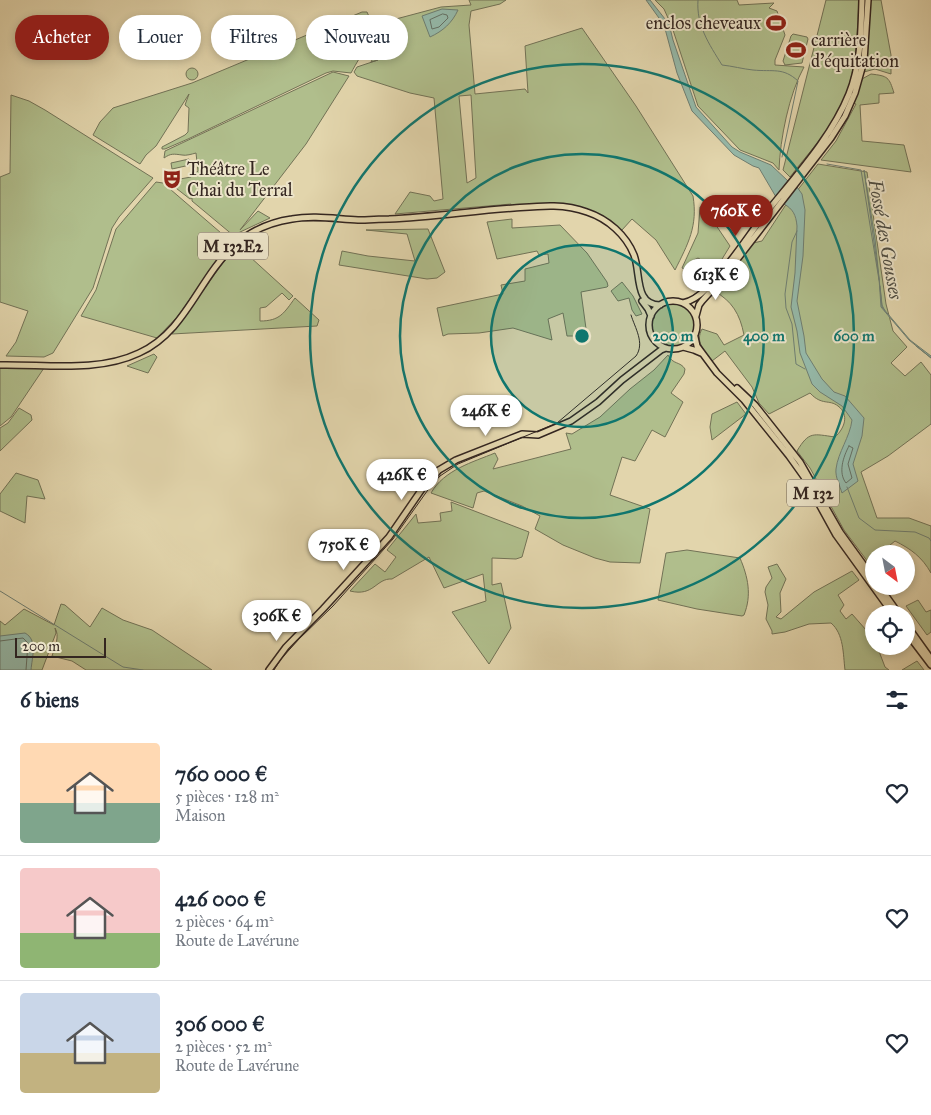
<!DOCTYPE html>
<html lang="fr">
<meta charset="utf-8">
<style>
:root{--surface:#fff;--page:#f6f6f7;--text:#1f2937;--muted:#747a83;--line:#e0e1e3;--accent:#8f2418}
body{margin:0;font-family:"IM FELL Great Primer",serif;background:var(--page);color:var(--text);height:100vh;display:flex;flex-direction:column;font-size:19px;white-space:nowrap}
*{box-sizing:border-box;margin:0}
p{font-size:16px;color:var(--muted)}
.icon{flex:none;width:28px;height:28px;fill:none;stroke:currentColor;stroke-width:2;stroke-linecap:round;stroke-linejoin:round}
.map{position:relative;height:670px;overflow:hidden}
.drawer{display:flex;flex-direction:column;background:var(--surface);flex:1}
.drawer>*{flex:none}
.top-card{position:absolute;left:15px;top:15px;width:500px;height:45px;display:flex;gap:10px}
.needle{width:32px;rotate:148deg}
.fabs{position:absolute;left:865px;top:545px;display:grid;gap:10px}
.fabs a{display:grid;place-items:center;width:50px;height:50px;border-radius:50%;background:var(--surface);box-shadow:0 2px 8px #0003;font-size:25px}
.scale{position:absolute;left:15px;bottom:12px;width:91px;box-sizing:border-box;padding-left:5px;border:2px solid #342620;border-top:0;font-size:14px;line-height:18px;white-space:nowrap;color:#342620;-webkit-text-stroke:4px #ece4c9;paint-order:stroke}
.price{position:absolute;translate:-50% -42px;padding:0 11px;border-radius:18px;background:#fff;color:#222;font-size:16px;line-height:32px;filter:drop-shadow(0 1px 2px #0008)}
.price::after{content:'';position:absolute;left:50%;top:30px;width:15px;height:11px;margin-left:-8px;background:inherit;clip-path:polygon(0 0,100% 0,50% 100%)}
.price.current{background:var(--accent);color:#fff}
ul{padding:0;list-style:none}
li{display:flex;align-items:center;gap:15px;height:125px;padding:0 20px}
li+li{border-top:1px solid var(--line)}
li span{display:grid;place-items:center;flex:none;width:140px;height:100px;border-radius:5px;color:#555}
li>.icon{margin-inline-start:auto}
span .icon{width:60px;height:60px;fill:#fffc;stroke-width:1}
li b{font-size:21px}
h2{display:flex;justify-content:space-between;align-items:center;height:60px;padding:0 20px;font-size:21px}
.pill{padding:0 18px;border-radius:22px;background:var(--surface);box-shadow:0 2px 8px #0003;font-size:18px;line-height:45px}
.pill.current{background:var(--accent);color:#fff}
.map>svg:first-child{display:block}
</style>
<div class="map">
<svg width="931" height="670" viewBox="0 0 931 670">
<rect width="100%" height="100%" fill="#e2d5ac"/>
<filter id="stains"><feTurbulence type="fractalNoise" baseFrequency=".004" numOctaves="4"/><feColorMatrix values="0 0 0 0 .2 0 0 0 0 .09 0 0 0 0 .02 0 0 0 .5 -.17"/></filter>
<radialGradient id="worn" r=".72"><stop offset=".6" stop-color="#630" stop-opacity="0"/><stop offset="1" stop-color="#630" stop-opacity=".3"/></radialGradient>
<path fill="#b0be8c" stroke="#727256" fill-rule="evenodd" d="M469,0H506L500,4L471,11L469,25L475,94L525,89L528,93L525,46L582,28L636,106L693,196C698,226 688,244 675,270L656,240L632,219L622,230L618,231L605,220L566,206L511,208V204L395,214L410,192L430,196L434,201L443,199L434,98L410,93L357,76L354,72L357,67L378,60L371,62L378,48L376,43L380,41L384,30L381,23L441,7L471,5ZM471,95L476,178L467,183L459,96Z
M655,0H737L739,5L774,3L769,8L777,11L785,35L775,60V65L804,67C789,94 780,139 779,170L773,163L740,150L698,106L672,27L664,9Z
M826,0H859C857,34 857,70 843,102C831,130 808,153 790,177L783,170Z
M869,0H881L891,55V74L875,69L864,72L867,54Z
M362,12H367C378,33 361,54 351,73L333,71L326,73L188,139L165,149H162V147L185,135L188,132L189,108L185,105L189,94L156,146L146,155L140,164L93,135L100,122L113,108L192,83Z
M793,34L807,37L808,39L802,63L785,65L783,61L791,36Z
M186 74a6 6 0 1 1 12 0a6 6 0 1 1-12 0Z
M333,72L349,76L306,144L240,230L258,211L270,218L238,233L234,236L192,201V198L190,199L172,185L181,182L180,179L191,177L198,171L196,153C192,154 186,156 182,155C174,154 171,153 164,158L165,151Z
M871,74C888,76 889,77 894,93L879,94V103L860,105L862,141L904,145L911,172L821,160L836,141L856,104L853,103L862,79Z
M11,95L29,101L45,110L153,178L119,217L112,228L93,288L53,353L44,357L6,356L16,342L28,311L0,302V177L10,173Z
M189,159L190,165L172,169L171,163Z
M818,164L867,172L886,304L893,331L907,347L891,363L905,376L921,362L931,375V424L888,456L861,472L877,518H909L931,526V573C922,557 911,549 895,541L879,554H874V558L868,562L844,530L810,468L797,451C809,431 813,434 835,437C844,429 850,415 838,406C829,399 822,406 810,393L769,414L759,403L752,387L725,351L712,361C704,350 695,342 702,329L717,334L724,345L744,335C740,314 732,301 714,291L753,243L762,241L785,206Z
M156,182L163,183L228,239L229,243L178,316L157,338L81,316L96,290L116,229Z
M703,206L730,246L716,269L698,258L694,260L689,271L682,268L698,233L700,207Z
M512,219V228L560,225L587,253L607,282L608,286L607,287L581,292L587,336H567L563,313L548,319L552,340L513,328L479,333L448,334L443,336L437,308L503,294L501,285L525,281V269L549,263L548,254L539,255L537,251L497,259L487,222Z
M428,229L445,272L437,278L427,279L339,265L342,251L368,256L415,261L407,234L366,230Z
M238,246L293,296L289,300L282,293L266,307L260,308V321C280,321 284,313 295,298L319,320L317,326L172,334L222,264Z
M622,282L633,296L642,314L636,316L632,310L629,298L618,301L611,291Z
M651 325a22 22 0 1 1 44 0a22 22 0 1 1-44 0Z
M154,354L157,357L148,373L127,366Z
M668,355C673,365 680,361 685,369L684,374L671,393L683,402L665,437L652,430L635,461L622,457L610,495L650,509L640,563L610,562L595,558L563,545L535,529L540,516L522,506L484,491L477,493L473,508L431,493C444,470 473,462 495,453L498,459L493,469L571,449L566,433L572,434L600,417L630,389L654,370Z
M0,368H44L11,417L0,426Z
M737,402L746,414L712,440L710,427L712,414Z
M19,408L31,415L32,420L0,451V428L8,423Z
M16,473L38,480L45,499L27,496L25,523L0,511V494Z
M451,502L529,532L522,557L516,559L492,558V585L501,583L511,628L489,664L452,612L486,601L483,574L444,588L429,557L392,579C376,578 374,597 350,591L375,564L385,572L396,557L387,550L416,514L418,523L441,521L440,513L452,511Z
M687,550L740,558C748,577 752,595 744,615L742,616L697,609L658,600L666,553Z
M777,564L786,579L780,593L781,612L776,617L781,619L814,592L852,571L859,580L838,595L844,605L840,611L846,619L852,614L874,639V646H877L885,667L889,670H845C843,654 844,634 831,623L809,624L785,632L772,634V631L766,619L768,605L765,592L766,587L772,578L768,567Z
M918,600L926,612L931,610V632L927,635L906,606Z
M61,604L65,605L90,627L102,608L123,620L152,630L212,670H86L72,661L52,656C55,647 60,636 55,628L56,633L42,670H0V621L5,625L24,609L54,625Z
M917,661L924,670H902Z"/>
<path fill="#95b9a9" stroke="#6e7e72" d="M646,0H650L669,24L673,40L696,107L732,147L740,152L771,165L788,181L776,197L759,168L753,166L734,155L692,111L677,73L664,25Z
M442,9L458,10C452,23 443,31 430,37L422,16Z
M864,170L875,239L882,307L910,340L931,356V358L909,340L881,307L879,278Z
M797,187L802,194L805,210L803,256L797,301L804,336L806,353L822,379L834,392L845,396L864,418L862,436L853,464L858,481L842,493C840,486 835,477 836,469C838,452 850,437 852,420L842,406L820,392L812,384L800,353L797,331L791,307L795,273L797,226C796,215 793,209 784,204Z
M25,633C38,640 32,657 31,670H0V636Z"/>
<g fill="none" stroke-linecap="round" stroke-linejoin="round">
<path stroke="#647064" stroke-width="1" d="M443,14L447,15L448,18L439,27L432,29L430,20Z
M849,446L853,448L848,464L852,478L846,483C838,473 843,457 849,446Z
M0,641L23,638L28,643L26,670"/>
<path stroke="#6e7e72" stroke-width="1" d="M698,0C696,25 709,44 722,65C732,66 743,69 753,70C773,72 783,67 798,81L782,157
M827,164L861,170L879,280
M797,231L792,242L785,294L786,308L792,324L796,364L805,369
M880,286L882,305L885,311
M916,346L931,358
M847,487L859,518L875,530L915,532L929,538L931,541
M0,591L123,667L143,670"/>
<defs>
<path id="major" d="M649 325a24 24 0 1 1 48 0a24 24 0 1 1-48 0Z
M642,301L648,309L651,316
M683,303C692,301 699,296 706,289C727,269 744,242 762,218C792,180 831,139 849,94C861,64 861,32 862,0
M696,316L699,305L702,301L722,279L756,235L831,138L845,116L855,93L864,61L868,0
M695,337L697,346L717,373L744,400L789,456L804,477L836,535L893,614
M683,347L694,350L701,353
M0,365C45,364 97,373 139,353C205,323 202,232 292,219C314,215 336,219 358,220C369,220 379,219 389,219C431,217 472,211 514,208C539,206 563,203 587,212C608,219 626,235 634,255C641,273 634,305 660,305
M737,388L755,405L800,462L840,532L874,579
M879,586L899,614
M906,624L931,659
M906,632L931,665
M269,670L286,647L323,609L389,537L422,489L439,470L456,460L522,434L538,435L571,421L598,402L622,380L661,350L666,348"/>
</defs>
<use href="#major" stroke="#342620" stroke-width="8"/>
<use href="#major" stroke="#e2d5ac" stroke-width="5"/>
<path stroke="#342620" stroke-width="1" d="M274,670L281,659L299,639L333,606L393,539L430,487L440,476L458,464L557,423L636,356C645,343 635,328 631,315"/>
</g>
<circle cx="582" cy="336" r="91" fill="#0f766e" fill-opacity=".12"/>
<g fill="none" stroke="#0f766e" stroke-width="2.5">
<circle cx="582" cy="336" r="91"/>
<circle cx="582" cy="336" r="182"/>
<circle cx="582" cy="336" r="272"/>
</g>
<defs>
<symbol id="stadium-bare" viewBox="-9 -9 18 18"><path d="M0-5a6.5 5 0 1 0 0 10a6.5 5 0 1 0 0-10ZM-3.5-1.8h7v3.6h-7Z" fill="#8f2418" stroke="#ece4c9" stroke-width="2.5" paint-order="stroke"/></symbol>
<symbol id="theatre-bare" viewBox="-9 -9 18 18"><path d="M-5-5.5Q0-4 5-5.5V0Q5 5 0 6Q-5 5-5 0ZM-3.3-2.5H-1v1.5H-3.3ZM1-2.5H3.3v1.5H1ZM-2.8 1Q0 5.5 2.8 1Z" fill="#8f2418" stroke="#ece4c9" stroke-width="2.5" paint-order="stroke"/></symbol>
</defs>
<g fill-rule="evenodd">
<use href="#stadium-bare" x="762" y="9" width="28" height="28"/>
<use href="#stadium-bare" x="782" y="36" width="28" height="28"/>
<use href="#theatre-bare" x="158" y="165" width="28" height="28"/>
</g>
<g text-anchor="middle" stroke-width="4" stroke-linejoin="round" paint-order="stroke">
<g fill="#ece4c9" stroke="#6b5f53" stroke-width="1">
<rect x="198" y="232.5" width="70" height="27" rx="4"/>
<rect x="787" y="479.5" width="52" height="27" rx="4"/>
</g>
<g font-size="16" font-weight="bold" fill="#342620">
<text x="233" y="252">M 132E2</text>
<text x="813" y="499">M 132</text>
</g>
<g font-size="18" fill="#342620" stroke="#ece4c9" text-anchor="start">
<text x="761" y="29" text-anchor="end">enclos cheveaux</text>
<text x="811" y="46">carrière<tspan x="811" dy="21">d'équitation</tspan></text>
<text x="187" y="175">Théâtre Le<tspan x="187" dy="21">Chai du Terral</tspan></text>
</g>
<g font-size="19" font-style="italic" fill="#4c4b42" stroke="#ece4c9">
<text transform="translate(886 239) rotate(80)" y="7">Fossé des Gousses</text>
</g>
</g>
<circle cx="582" cy="336" r="8" fill="#0f766e" stroke="#ece4c9" stroke-width="2.5"/>
<g font-size="15" text-anchor="middle" font-weight="bold" fill="#0f766e" stroke="#ece4c9" stroke-width="4" stroke-linejoin="round" paint-order="stroke">
<text x="673" y="341">200 m</text>
<text x="764" y="341">400 m</text>
<text x="854" y="341">600 m</text>
</g>
<rect width="100%" height="100%" filter="url(#stains)"/>
<rect width="100%" height="100%" fill="url(#worn)"/>
</svg>
<div class="fabs">
<a><svg class="needle" viewBox="-14 -14 28 28"><path d="M0-13l5 13h-10z" fill="#e53935"/><path d="M0 13l5-13h-10z" fill="#747a83"/></svg></a>
<a><svg class="icon" aria-label="locate" viewBox="0 0 24 24"><circle cx="12" cy="12" r="6"/><path d="M12 2v4M12 18v4M2 12h4M18 12h4"/></svg></a>
</div>
<div class="scale">200 m</div>
<b class="price current" style="left:736px;top:237px">760K €</b>
<b class="price" style="left:716px;top:301px">613K €</b>
<b class="price" style="left:486px;top:437px">246K €</b>
<b class="price" style="left:402px;top:501px">426K €</b>
<b class="price" style="left:344px;top:571px">750K €</b>
<b class="price" style="left:277px;top:642px">306K €</b>
<div class="top-card">
<a class="pill current">Acheter</a>
<a class="pill">Louer</a>
<a class="pill">Filtres</a>
<a class="pill">Nouveau</a>
</div>
</div>
<section class="drawer">
<h2>6 biens<svg class="icon" aria-label="filters" viewBox="0 0 24 24"><path d="M4 7h16M4 17h16"/><circle cx="9" cy="7" r="2"/><circle cx="15" cy="17" r="2"/></svg></h2>
<ul>
<li><span style="background:linear-gradient(#ffd9b3 60%,#7fa58c 0)"><svg class="icon" aria-label="home" viewBox="0 0 24 24"><path d="M3 11l9-7 9 7M6 9v11h12V9"/></svg></span><div><b>760 000 €</b><p>5 pièces · 128 m²</p><p>Maison</p></div><svg class="icon" aria-label="heart" viewBox="0 0 24 24"><path d="M12 20l-8-8c-3-5 5-10 8-4 3-6 11-1 8 4z"/></svg></li>
<li><span style="background:linear-gradient(#f6c9c9 65%,#8fb573 0)"><svg class="icon" aria-label="home" viewBox="0 0 24 24"><path d="M3 11l9-7 9 7M6 9v11h12V9"/></svg></span><div><b>426 000 €</b><p>2 pièces · 64 m²</p><p>Route de Lavérune</p></div><svg class="icon" aria-label="heart" viewBox="0 0 24 24"><path d="M12 20l-8-8c-3-5 5-10 8-4 3-6 11-1 8 4z"/></svg></li>
<li><span style="background:linear-gradient(#c9d6e8 60%,#c2b280 0)"><svg class="icon" aria-label="home" viewBox="0 0 24 24"><path d="M3 11l9-7 9 7M6 9v11h12V9"/></svg></span><div><b>306 000 €</b><p>2 pièces · 52 m²</p><p>Route de Lavérune</p></div><svg class="icon" aria-label="heart" viewBox="0 0 24 24"><path d="M12 20l-8-8c-3-5 5-10 8-4 3-6 11-1 8 4z"/></svg></li>
</ul>
</section>
